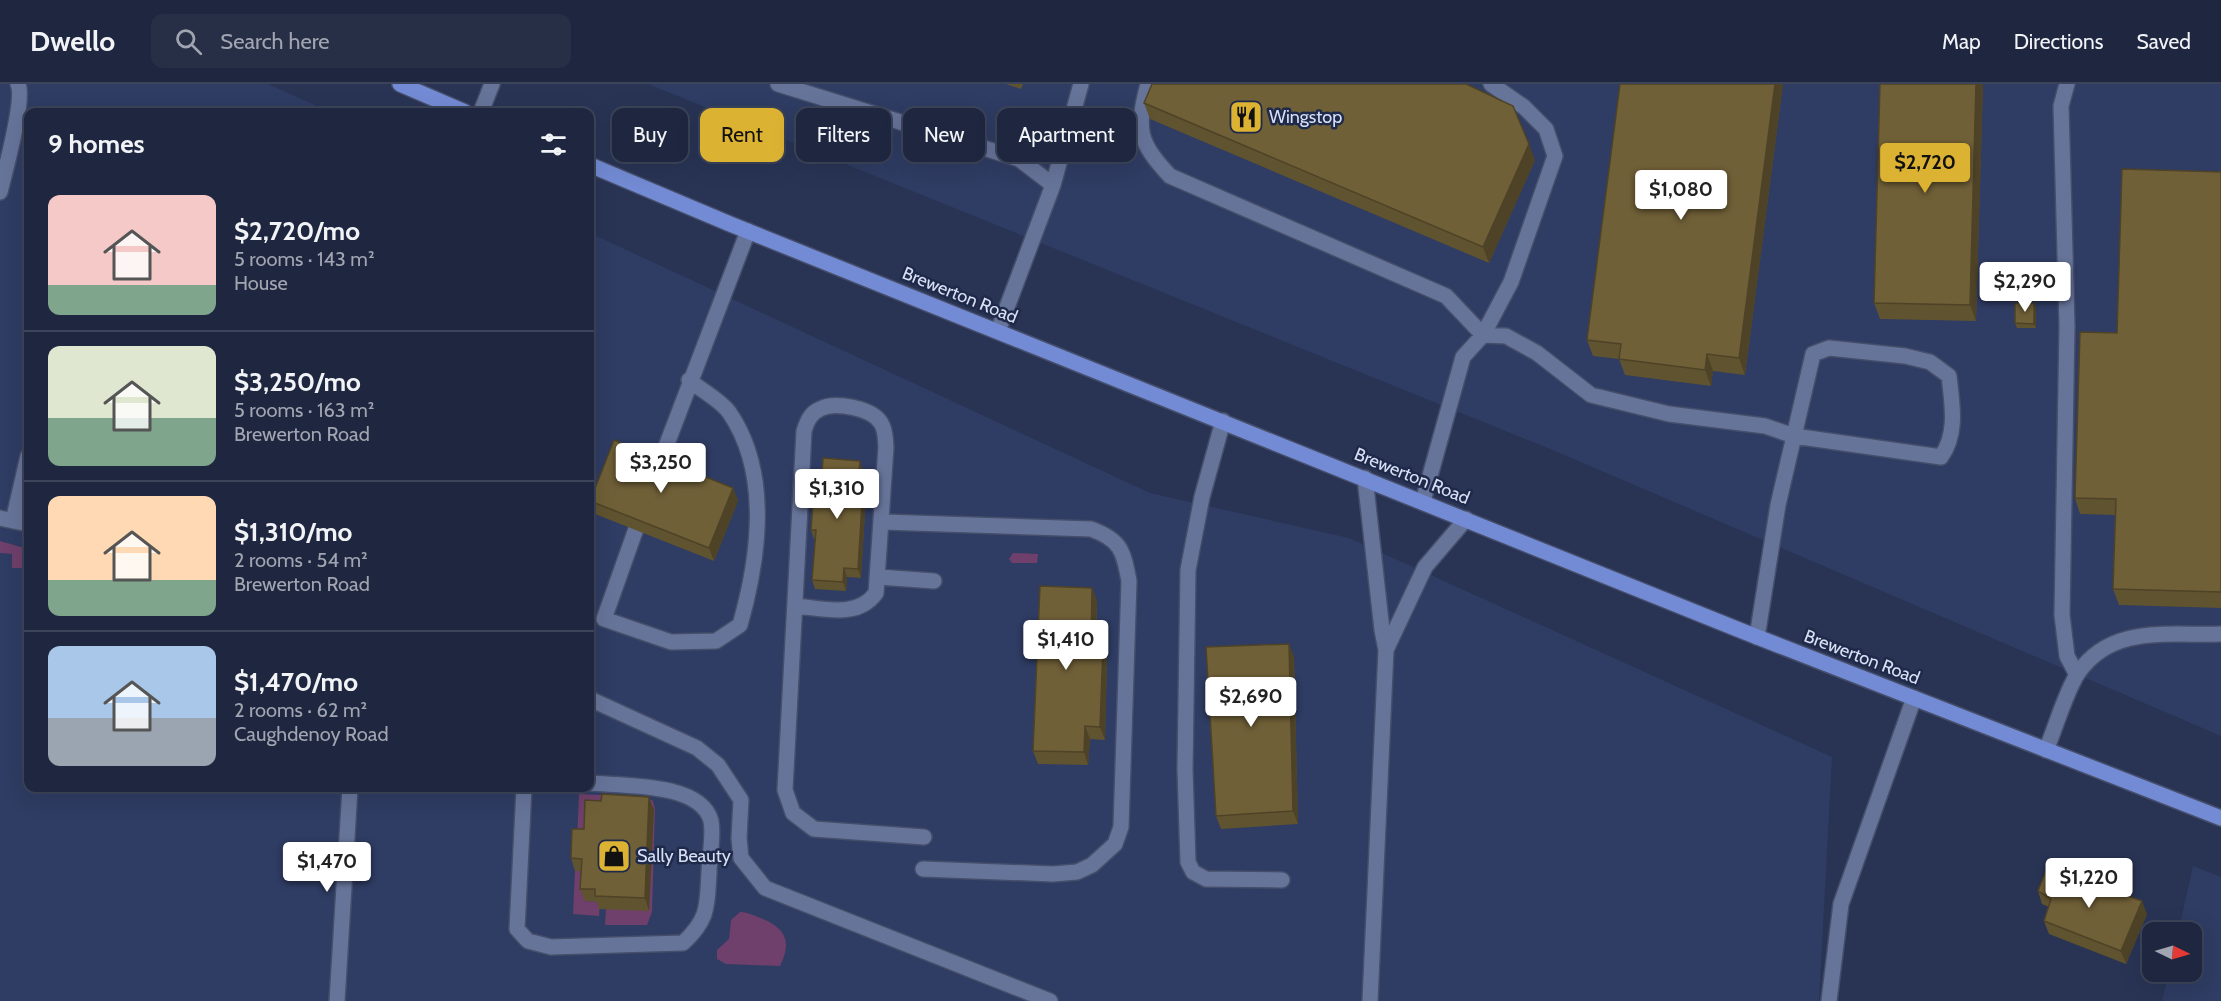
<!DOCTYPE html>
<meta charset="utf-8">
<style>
:root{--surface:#1f2740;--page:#272f47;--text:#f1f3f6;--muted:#a1a5b1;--line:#3c4459;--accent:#dcb233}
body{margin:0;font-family:Cabin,sans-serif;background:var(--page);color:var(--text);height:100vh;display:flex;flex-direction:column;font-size:22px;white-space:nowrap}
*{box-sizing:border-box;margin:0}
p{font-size:20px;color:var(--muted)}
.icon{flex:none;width:33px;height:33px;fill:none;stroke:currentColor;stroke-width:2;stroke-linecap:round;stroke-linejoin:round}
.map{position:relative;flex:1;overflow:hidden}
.drawer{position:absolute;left:24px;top:24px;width:570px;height:684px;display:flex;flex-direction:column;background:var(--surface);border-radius:12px;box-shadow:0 6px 24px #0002,0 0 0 2px var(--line)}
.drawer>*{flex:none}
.top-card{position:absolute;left:612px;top:24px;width:570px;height:54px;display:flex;gap:12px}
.needle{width:39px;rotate:95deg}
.buttons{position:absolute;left:2142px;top:838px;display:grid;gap:12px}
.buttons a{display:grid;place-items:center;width:60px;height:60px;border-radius:12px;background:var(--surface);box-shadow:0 6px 24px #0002,0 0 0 2px var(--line);font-size:30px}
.price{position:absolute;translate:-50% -51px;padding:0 14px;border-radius:6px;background:#fff;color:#222;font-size:20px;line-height:39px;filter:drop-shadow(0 2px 3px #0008)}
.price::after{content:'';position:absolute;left:50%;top:36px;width:18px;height:14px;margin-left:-9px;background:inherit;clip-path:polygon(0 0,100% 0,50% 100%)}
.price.selected{background:var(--accent);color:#111}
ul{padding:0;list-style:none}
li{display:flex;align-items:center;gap:18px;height:150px;padding:0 24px}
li+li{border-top:2px solid var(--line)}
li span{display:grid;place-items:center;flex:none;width:168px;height:120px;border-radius:12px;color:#555}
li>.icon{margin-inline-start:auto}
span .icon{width:72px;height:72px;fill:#fffc;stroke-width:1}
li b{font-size:26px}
h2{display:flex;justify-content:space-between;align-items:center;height:72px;padding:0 24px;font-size:26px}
.pill{padding:0 21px;border-radius:12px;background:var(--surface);box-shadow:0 6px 24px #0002,0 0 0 2px var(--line);font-size:21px;line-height:54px}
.pill.selected{background:var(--accent);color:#111}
header{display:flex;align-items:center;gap:36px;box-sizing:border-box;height:84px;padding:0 30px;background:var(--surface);border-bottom:2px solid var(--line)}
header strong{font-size:28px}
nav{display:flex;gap:33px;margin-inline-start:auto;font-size:21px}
.search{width:420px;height:54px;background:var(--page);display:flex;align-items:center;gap:15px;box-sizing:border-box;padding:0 21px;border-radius:12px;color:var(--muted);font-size:22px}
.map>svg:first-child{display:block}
</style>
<header>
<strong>Dwello</strong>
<div class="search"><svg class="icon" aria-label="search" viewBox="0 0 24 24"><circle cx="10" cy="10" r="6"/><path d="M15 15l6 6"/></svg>Search here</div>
<nav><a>Map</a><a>Directions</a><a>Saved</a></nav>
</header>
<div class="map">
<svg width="2221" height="917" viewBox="0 0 2221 917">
<rect width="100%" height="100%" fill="#293455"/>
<path fill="#2f3c63" d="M0,0H268L330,28H28V704H590V149L1150,409L1349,454L1832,673L1819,917H0Z
M648,0H2221V652L1555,367Z
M2193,782L2221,793V917H2162L2169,888H2192V849H2178Z"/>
<path fill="#6e406b" d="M0,457L28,465V484H12V470L0,469Z
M1013,469L1038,470L1037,479H1012L1009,475Z
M579,710L645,713L653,717L655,725L652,828L647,841H605L606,825L588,758L577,757Z
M575,787H586L585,817L600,818L599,832L573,830Z
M740,828C748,828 755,832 763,835C786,845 792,858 780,882L726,880L717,875V866L729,855L731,836Z"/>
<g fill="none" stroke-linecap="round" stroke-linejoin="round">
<defs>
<path id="minor" d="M778,0L1019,75L1053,101L998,247
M1148,0C1136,45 1138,58 1170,92L1446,212L1483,251L1511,198L1555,72L1546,45L1524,23L1491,0
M2067,0L2061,22L2067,242L2062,531L2067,572L2077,591
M481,28L492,0
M1053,101L1081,0
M0,108C5,87 25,16 18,0
M1223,337L1202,413L1188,486L1185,686L1188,778L1193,788L1206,795L1282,796
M654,394L748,147
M1365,394L1382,546L1386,566L1425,483L1466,435
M1423,417L1463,273L1483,251L1506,252L1537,269L1591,311L1669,330L1765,342L1794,352L1813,270L1829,264L1905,272L1930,278L1949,292C1952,320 1958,349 1941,373L1794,352L1778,421L1757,553
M642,428L604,535L671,558L716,557L740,541C759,474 771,389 729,328C720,316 701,306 689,296
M0,434L28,440
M13,437L28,372
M883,438L1091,445C1121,456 1123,466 1129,497L1121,743L1115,760L1092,781L1077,788L1053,790L923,785
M879,493L934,497
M795,522C824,524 857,535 876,509L886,363C885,354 886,347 881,339C872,324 835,317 820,325C810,329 807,338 804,347L785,706L793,729L814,745L924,753
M590,615L697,664L718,681L741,716L739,754L741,774L765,804L1050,917
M2046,666C2056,643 2065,609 2078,589C2112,540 2168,552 2221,550
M524,704L517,845L528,857L551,863L683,859C709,835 707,822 709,789C709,774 714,752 711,737C701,698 622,702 590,699
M337,917L350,704
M1370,917L1386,566
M1829,917L1841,820L1914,614"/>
<path id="major" d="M400,0L465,28
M590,81L730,140L1742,547L2221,734"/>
</defs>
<use href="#minor" stroke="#454e6a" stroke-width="18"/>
<use href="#major" stroke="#454e6a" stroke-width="18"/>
<use href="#minor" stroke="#67749a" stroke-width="15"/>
<use href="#major" stroke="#738bd4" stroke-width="15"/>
</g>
<path fill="#605330" d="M1006,0H1023L1021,5Z
M1783,0L1745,291L1713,287L1711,302L1625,291L1619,275L1593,272L1587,256Z
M1880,0H1983L1976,237L1880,235L1874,219Z
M1144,19L1535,76L1489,179L1150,35Z
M2221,88V524L2119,521L2113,505L2115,431L2080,430L2075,414L2117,249Z
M2036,223V244H2017L2015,239Z
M863,386L862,403H863L866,412L861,494L847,493L846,507L815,505L812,496L815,455H814L811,446L821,405Z
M733,404L738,417L714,477L595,430L590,417Z
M1092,504L1097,517L1096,563H1103L1107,576L1105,656L1090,655L1088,681L1038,680L1033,667Z
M1294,572L1298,740L1221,745L1216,732Z
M654,726L649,827L599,825L597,818L585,817L580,805L581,787H575L571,774L584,745Z
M2038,807L2147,830L2126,880L2049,850L2044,837L2049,823L2042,820Z"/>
<path fill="#4e4327" d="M1775,0H1783L1745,291L1739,274Z
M1976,0H1983L1976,237L1970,221Z
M1529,60L1535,76L1489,179L1483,163Z
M2034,219L2036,223V244L2034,240Z
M1707,270L1713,287L1711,302L1705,286Z
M860,377L863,386L861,411L858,402Z
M863,403L866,412L861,494L858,485Z
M733,404L738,417L714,477L709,464Z
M844,484L847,493L846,507L843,498Z
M1092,504L1097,517L1095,575L1091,563Z
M1289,560L1294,572L1298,740L1293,727Z
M1103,563L1107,576L1105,656L1100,643Z
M1085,642L1090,655L1088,681L1084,668Z
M649,713L654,726L649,827L645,814Z
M2142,817L2147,830L2126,880L2121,867Z"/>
<path fill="#706038" stroke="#4e4327" stroke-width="1.5" d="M1152,0H1466L1513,22L1529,60L1483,163L1144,19Z
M1620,0H1775L1739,274L1707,270L1705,286L1619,275L1621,260L1587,256Z
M1880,0H1976L1970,221L1874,219Z
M2122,85L2221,88V508L2113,505L2116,415L2075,414L2080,248L2117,249Z
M2015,219H2034V240L2015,239Z
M614,356L733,404L709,464L590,417Z
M823,374L860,377L858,402L863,403L858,485L844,484L843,498L812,496L816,446H811L814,404L821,405Z
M1040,502L1092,504L1091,563H1103L1100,643L1085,642L1084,668L1033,667Z
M1289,560L1293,727L1216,732L1206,563Z
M602,710L649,713L645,814L595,812V805H580L582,775L571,774L572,745H584L585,716L601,717Z
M2047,784L2142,817L2121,867L2044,837L2051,815L2038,807Z"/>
<defs>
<symbol id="restaurant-square" viewBox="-11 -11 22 22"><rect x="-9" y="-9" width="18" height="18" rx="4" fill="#dcb233" stroke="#1f2a4a"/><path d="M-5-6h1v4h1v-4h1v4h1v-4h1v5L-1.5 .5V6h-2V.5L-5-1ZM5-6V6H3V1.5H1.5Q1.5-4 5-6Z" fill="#111"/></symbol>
<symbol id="shop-square" viewBox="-11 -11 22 22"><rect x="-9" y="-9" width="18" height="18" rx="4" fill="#dcb233" stroke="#1f2a4a"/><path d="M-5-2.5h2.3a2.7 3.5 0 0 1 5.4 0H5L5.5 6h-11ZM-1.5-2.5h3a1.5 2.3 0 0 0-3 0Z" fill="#111"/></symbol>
</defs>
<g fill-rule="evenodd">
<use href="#restaurant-square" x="1227" y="14" width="38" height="38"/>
<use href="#shop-square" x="595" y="753" width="38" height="38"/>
</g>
<g text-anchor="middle" stroke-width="5" stroke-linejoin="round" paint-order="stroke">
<g font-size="18" fill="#d8e0f5" stroke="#1f2a4a" text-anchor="start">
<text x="1269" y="39">Wingstop</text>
<text x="637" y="778">Sally Beauty</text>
</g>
<g font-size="18" fill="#d8e0f5" stroke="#1f2a4a">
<text transform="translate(960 211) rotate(22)" y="6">Brewerton Road</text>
<text transform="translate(1412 392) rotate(22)" y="6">Brewerton Road</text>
<text transform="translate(1862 573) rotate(21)" y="6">Brewerton Road</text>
</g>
</g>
</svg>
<div class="buttons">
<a><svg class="needle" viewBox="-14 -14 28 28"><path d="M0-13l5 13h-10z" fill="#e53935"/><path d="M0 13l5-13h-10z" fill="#a1a5b1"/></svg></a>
</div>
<b class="price selected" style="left:1925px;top:110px">$2,720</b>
<b class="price" style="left:1681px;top:137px">$1,080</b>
<b class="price" style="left:2025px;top:229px">$2,290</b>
<b class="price" style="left:661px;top:410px">$3,250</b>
<b class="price" style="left:837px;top:436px">$1,310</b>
<b class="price" style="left:1066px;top:587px">$1,410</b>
<b class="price" style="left:1251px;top:644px">$2,690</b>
<b class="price" style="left:327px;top:809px">$1,470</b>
<b class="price" style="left:2089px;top:825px">$1,220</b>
<div class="top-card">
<a class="pill">Buy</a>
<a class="pill selected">Rent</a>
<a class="pill">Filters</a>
<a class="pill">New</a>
<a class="pill">Apartment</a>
</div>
<section class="drawer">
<h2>9 homes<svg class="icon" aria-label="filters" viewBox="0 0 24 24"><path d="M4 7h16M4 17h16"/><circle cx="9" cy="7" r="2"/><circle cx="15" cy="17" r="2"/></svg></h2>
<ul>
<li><span style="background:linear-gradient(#f6c9c9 75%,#7fa58c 0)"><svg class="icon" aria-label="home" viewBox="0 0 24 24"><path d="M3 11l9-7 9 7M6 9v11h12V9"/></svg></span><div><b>$2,720/mo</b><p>5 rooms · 143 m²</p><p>House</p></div></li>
<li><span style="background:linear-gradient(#dfe7d0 60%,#7fa58c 0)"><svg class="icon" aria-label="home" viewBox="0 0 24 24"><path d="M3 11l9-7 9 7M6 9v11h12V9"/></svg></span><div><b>$3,250/mo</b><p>5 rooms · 163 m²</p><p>Brewerton Road</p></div></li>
<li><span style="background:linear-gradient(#ffd9b3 70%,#7fa58c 0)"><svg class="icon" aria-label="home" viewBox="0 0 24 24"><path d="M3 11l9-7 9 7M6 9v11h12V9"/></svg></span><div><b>$1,310/mo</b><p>2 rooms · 54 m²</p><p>Brewerton Road</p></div></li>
<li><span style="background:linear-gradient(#a9c7e8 60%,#9aa5b1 0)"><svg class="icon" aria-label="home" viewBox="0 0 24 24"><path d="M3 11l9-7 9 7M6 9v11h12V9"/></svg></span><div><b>$1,470/mo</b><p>2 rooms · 62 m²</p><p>Caughdenoy Road</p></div></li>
</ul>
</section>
</div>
